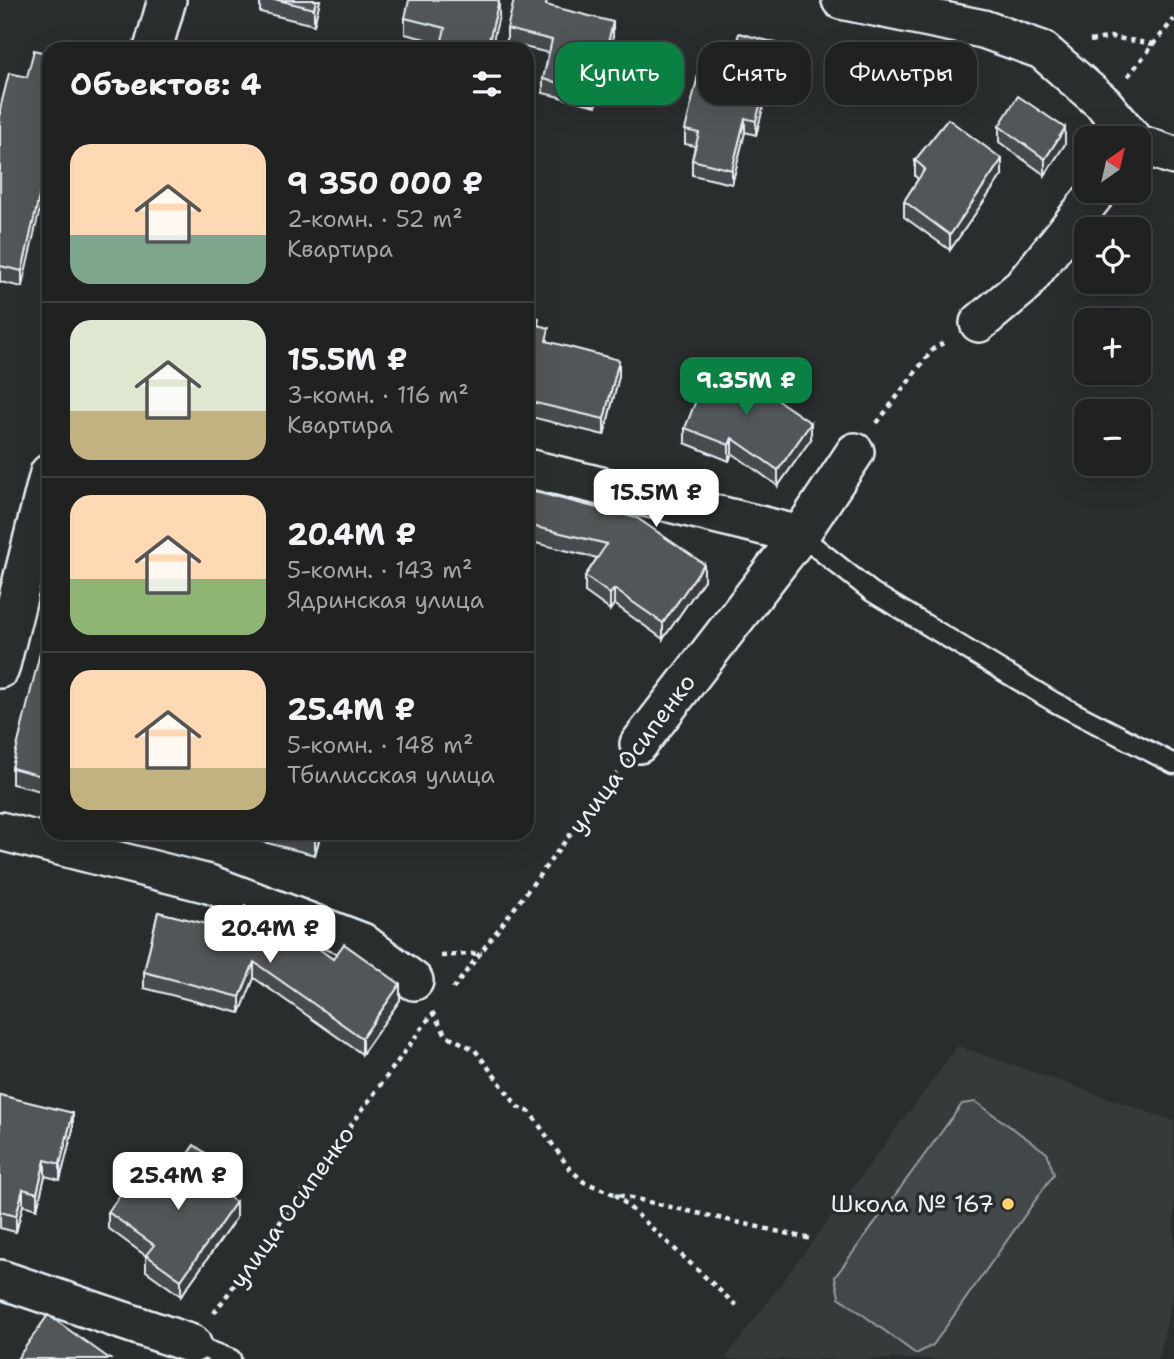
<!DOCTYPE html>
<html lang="ru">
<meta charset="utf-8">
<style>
:root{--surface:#202222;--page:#2d2f2f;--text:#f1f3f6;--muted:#a2a4a5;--line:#3d3f40;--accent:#0b8043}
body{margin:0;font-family:"Shantell Sans",sans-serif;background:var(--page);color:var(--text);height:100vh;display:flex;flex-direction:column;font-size:26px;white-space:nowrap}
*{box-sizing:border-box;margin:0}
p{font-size:23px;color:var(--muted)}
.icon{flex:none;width:38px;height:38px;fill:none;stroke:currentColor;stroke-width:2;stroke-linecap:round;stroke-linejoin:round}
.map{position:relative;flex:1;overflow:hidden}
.panel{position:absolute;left:42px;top:42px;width:492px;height:798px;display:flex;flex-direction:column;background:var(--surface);border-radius:21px;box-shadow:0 7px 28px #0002,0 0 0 2px var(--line)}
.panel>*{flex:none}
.guide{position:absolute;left:555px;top:42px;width:513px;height:63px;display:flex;gap:14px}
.needle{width:46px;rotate:34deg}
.controls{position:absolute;left:1074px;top:126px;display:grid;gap:14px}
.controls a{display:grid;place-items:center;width:77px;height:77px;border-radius:14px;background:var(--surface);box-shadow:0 7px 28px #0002,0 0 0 2px var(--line);font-size:35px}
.price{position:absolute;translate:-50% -60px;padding:0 16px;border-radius:14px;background:#fff;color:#222;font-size:23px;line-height:46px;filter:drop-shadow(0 2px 4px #0008)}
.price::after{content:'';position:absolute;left:50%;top:42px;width:21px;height:16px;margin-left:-10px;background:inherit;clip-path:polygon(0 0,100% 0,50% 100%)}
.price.selected{background:var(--accent);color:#fff}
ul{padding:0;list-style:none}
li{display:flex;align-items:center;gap:21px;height:175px;padding:0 28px}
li+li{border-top:2px solid var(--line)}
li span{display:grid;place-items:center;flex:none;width:196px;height:140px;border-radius:21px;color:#555}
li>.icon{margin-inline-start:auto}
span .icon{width:84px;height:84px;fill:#fffc;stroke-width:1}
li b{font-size:30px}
h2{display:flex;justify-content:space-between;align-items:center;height:84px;padding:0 28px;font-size:30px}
.pill{padding:0 24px;border-radius:21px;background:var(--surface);box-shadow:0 7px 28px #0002,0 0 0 2px var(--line);font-size:24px;line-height:63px}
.pill.selected{background:var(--accent);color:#fff}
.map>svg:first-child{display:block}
</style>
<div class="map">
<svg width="1174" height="1359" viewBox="0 0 1174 1359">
<rect width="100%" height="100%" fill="#2a2d2e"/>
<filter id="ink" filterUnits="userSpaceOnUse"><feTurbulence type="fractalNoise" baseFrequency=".0143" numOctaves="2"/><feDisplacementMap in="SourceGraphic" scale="14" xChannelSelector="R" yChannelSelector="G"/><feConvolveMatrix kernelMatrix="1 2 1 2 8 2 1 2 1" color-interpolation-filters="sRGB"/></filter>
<g filter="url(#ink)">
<path fill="#363a3b" d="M958,1046L1174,1121V1287L1159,1359H725Z"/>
<path fill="#424648" stroke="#959ca0" stroke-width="2" d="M976,1102L1047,1153L1054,1174L933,1345L916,1354L839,1297L835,1277L962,1104Z"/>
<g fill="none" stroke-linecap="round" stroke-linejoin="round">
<defs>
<path id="service" d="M800,535L872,592L1054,702L1174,764
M192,1344L231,1359"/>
<path id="minor" d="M841,0L983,29L1042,50L1103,103L1132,138
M153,49L167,0
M1139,144L1174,156
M979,323L1022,287L1098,191
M527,468L800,535
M0,669L49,473
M639,744L800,535L855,452
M0,831L209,884L362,942L414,981
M0,1279L192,1344"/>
</defs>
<use href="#service" stroke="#e8f1f8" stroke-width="23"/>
<use href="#minor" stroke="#e8f1f8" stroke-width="42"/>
<path stroke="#e8f1f8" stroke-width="4.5" stroke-dasharray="5 5" stroke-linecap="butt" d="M1090,41L1111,37L1154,44
M1128,76L1174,19
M877,423L933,349L945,342
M441,956L482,953
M453,989L617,773
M432,1012L446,1035L475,1050L518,1107L530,1112L569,1168L584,1182L614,1194L811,1239
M615,1194L740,1309
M214,1313L430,1017"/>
<use href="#service" stroke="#2a2d2e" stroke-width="18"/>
<use href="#minor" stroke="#2a2d2e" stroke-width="37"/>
</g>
<path fill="#474b4d" stroke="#e8f1f8" stroke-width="2" d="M260,0H320L314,25L260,12Z
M548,6L613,36L596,106L543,93V79L549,53L507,43V29Z
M499,16L441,43L405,34V18Z
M734,53L776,57L756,135L745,132L732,184L692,175V160L695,146L685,144V130Z
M27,77L22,287L0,282V109Z
M999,126L1065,144L1045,175L999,142Z
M915,160L1002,175L950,250L904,217V201L918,179L915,176Z
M527,315L539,326L549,342L619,376L604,435L527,416Z
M685,428L811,439L778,486L732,453L729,461L685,443Z
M527,490L704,580L663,639L614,604L610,610L585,592V576L597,558L527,541Z
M49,624V793L12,784V768Z
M227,833H321L315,855Z
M158,912L333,959L400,1000L362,1054L254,978L240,1013L144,988V972Z
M0,1095L73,1129L60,1180L45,1176L37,1209L23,1205L16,1232L0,1228Z
M227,1184L221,1192L236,1218L181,1296L146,1271V1256L108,1228V1212L158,1197Z"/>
<path fill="#3a3d3e" stroke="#e8f1f8" stroke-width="2" d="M316,0H320L314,25V9Z
M499,0V16L491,49H487Z
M613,22V36L596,106V92Z
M776,43V57L756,135V121Z
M745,118V132L732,184V170Z
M1065,128V144L1045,175V159Z
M49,153V169L22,287V271Z
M1002,159V175L950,250V235Z
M619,360V376L604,435V419Z
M811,423V439L778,486V470Z
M732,438V453L729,461V445Z
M704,564V580L663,639V623Z
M614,589V604L610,610V594Z
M317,833H321L315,855V839Z
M254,962V978L240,1013V997Z
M400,984V1000L362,1054V1038Z
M73,1113V1129L60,1180V1164Z
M45,1160V1176L37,1209V1193Z
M227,1168V1184L214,1203V1187Z
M23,1189V1205L16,1232V1216Z
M236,1202V1218L181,1296V1280Z"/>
<path fill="#535759" stroke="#e8f1f8" stroke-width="2" d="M278,0H316L314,9Z
M409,0H499L487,49H440L445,28L405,18Z
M514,0H547L546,5L613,22L596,92L543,79L552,40L507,29Z
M739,33L776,43L756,121L745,118L732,170L692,160L699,133L685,130L705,46L734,53Z
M34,50L49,54V153L22,271L0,266V109L9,73L27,77Z
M1018,96L1065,128L1045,159L999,126Z
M948,119L1002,159L950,235L904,201L925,169L915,160Z
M527,315L539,318L538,325L549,328L546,341L619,360L604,419L527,401Z
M711,363L744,377L811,423L778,470L732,438L729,445L685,428Z
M527,490L637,518L704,564L663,623L614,589L610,594L585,576L607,544L527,525Z
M47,624H49V778L12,768Z
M291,833H317L315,839Z
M245,906L277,919L333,959L344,944L400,984L362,1038L254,962L240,997L144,972L158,912L236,931Z
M0,1095L73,1113L60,1164L45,1160L37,1193L23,1189L16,1216L0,1212Z
M194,1145L227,1168L214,1187L236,1202L181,1280L146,1255L154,1245L108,1212L132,1178L158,1197Z
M48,1315L110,1359H17Z"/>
</g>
<circle fill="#ffd166" stroke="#2a2d2e" stroke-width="2.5" cx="1008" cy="1204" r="7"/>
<g text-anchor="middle" stroke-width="7" stroke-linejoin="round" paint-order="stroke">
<g font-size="24" fill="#e8f1f8" stroke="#2a2d2e">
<text transform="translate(632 754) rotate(-53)" y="8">улица Осипенко</text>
<text transform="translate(292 1207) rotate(-54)" y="8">улица Осипенко</text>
</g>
<g font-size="24" fill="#e8f1f8" stroke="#2a2d2e" text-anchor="end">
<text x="994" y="1212">Школа № 167</text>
</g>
</g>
</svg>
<div class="controls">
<a><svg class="needle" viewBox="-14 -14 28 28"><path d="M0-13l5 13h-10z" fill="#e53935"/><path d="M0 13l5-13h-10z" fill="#a2a4a5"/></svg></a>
<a><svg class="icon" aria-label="locate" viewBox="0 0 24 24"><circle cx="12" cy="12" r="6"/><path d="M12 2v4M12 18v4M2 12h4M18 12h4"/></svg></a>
<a>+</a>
<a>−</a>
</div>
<b class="price selected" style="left:746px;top:417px">9.35M ₽</b>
<b class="price" style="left:656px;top:529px">15.5M ₽</b>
<b class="price" style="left:270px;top:965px">20.4M ₽</b>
<b class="price" style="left:178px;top:1212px">25.4M ₽</b>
<div class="guide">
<a class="pill selected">Купить</a>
<a class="pill">Снять</a>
<a class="pill">Фильтры</a>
</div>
<section class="panel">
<h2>Объектов: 4<svg class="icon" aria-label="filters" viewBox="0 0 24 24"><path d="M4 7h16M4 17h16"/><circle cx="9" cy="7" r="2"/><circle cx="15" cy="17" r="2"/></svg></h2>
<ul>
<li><span style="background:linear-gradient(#ffd9b3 65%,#7fa58c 0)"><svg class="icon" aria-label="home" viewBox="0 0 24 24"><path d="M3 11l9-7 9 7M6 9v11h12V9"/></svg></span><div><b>9 350 000 ₽</b><p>2-комн. · 52 m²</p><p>Квартира</p></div></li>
<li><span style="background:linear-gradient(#dfe7d0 65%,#c2b280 0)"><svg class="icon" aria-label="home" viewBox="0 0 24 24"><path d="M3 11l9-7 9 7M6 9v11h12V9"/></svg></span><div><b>15.5M ₽</b><p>3-комн. · 116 m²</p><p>Квартира</p></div></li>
<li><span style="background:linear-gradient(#ffd9b3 60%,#8fb573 0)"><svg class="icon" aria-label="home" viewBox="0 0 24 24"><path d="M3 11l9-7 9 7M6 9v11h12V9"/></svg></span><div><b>20.4M ₽</b><p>5-комн. · 143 m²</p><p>Ядринская улица</p></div></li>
<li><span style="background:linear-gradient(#ffd9b3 70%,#c2b280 0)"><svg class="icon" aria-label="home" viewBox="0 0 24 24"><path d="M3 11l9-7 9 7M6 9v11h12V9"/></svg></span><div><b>25.4M ₽</b><p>5-комн. · 148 m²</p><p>Тбилисская улица</p></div></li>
</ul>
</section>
</div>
